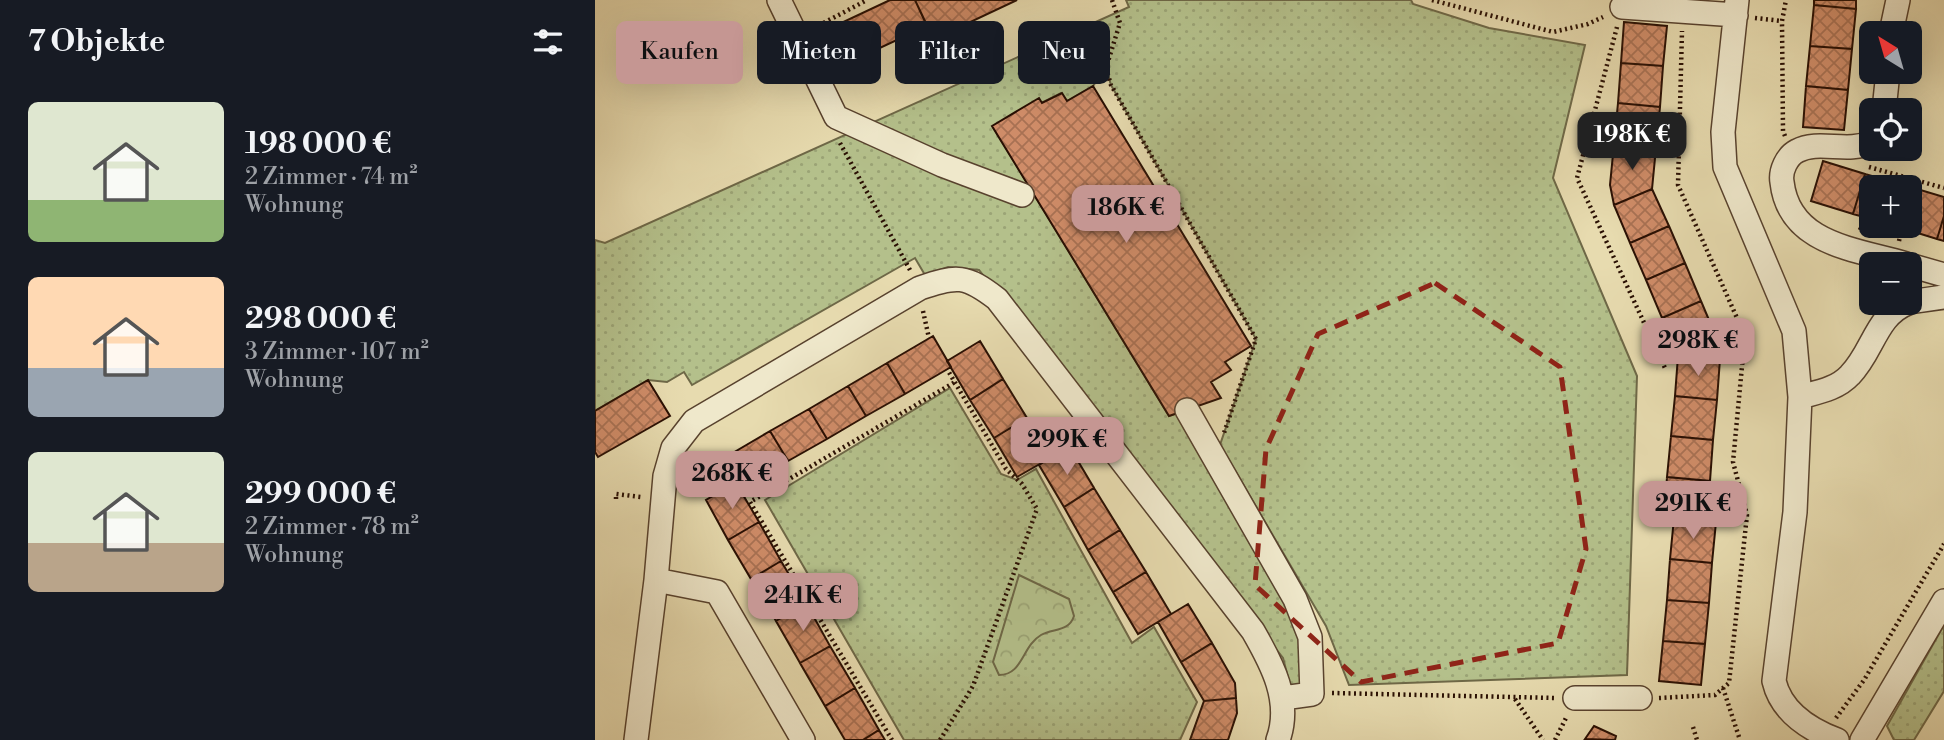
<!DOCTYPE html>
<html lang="de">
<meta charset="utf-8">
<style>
:root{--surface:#171b24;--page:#20242c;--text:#f1f3f6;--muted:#9ea1a6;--accent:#c59692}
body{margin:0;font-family:"Libre Bodoni",serif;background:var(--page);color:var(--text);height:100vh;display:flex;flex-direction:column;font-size:26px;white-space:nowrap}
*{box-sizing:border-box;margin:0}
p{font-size:23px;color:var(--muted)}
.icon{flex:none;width:38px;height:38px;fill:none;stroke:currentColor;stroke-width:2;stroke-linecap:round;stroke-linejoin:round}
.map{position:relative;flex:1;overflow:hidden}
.drawer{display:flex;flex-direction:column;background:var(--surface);width:595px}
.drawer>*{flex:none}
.hud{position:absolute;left:21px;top:21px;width:665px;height:63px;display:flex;gap:14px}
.needle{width:46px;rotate:323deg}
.fabs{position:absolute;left:1264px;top:21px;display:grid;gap:14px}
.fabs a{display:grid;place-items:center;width:63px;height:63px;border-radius:10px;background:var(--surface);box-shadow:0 7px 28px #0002;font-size:35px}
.price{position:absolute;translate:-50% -60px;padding:0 16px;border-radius:14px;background:var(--accent);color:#111;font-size:23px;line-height:46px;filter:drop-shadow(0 2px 4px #0008)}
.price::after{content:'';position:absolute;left:50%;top:42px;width:21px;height:16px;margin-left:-10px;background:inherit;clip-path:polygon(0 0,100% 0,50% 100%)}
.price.active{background:#222;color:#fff}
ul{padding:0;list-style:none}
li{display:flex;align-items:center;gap:21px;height:175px;padding:0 28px}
li span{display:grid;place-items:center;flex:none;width:196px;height:140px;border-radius:10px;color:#555}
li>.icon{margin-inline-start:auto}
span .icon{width:84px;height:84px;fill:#fffc;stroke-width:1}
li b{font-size:30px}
h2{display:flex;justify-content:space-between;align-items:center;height:84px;padding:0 28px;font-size:30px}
.pill{padding:0 24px;border-radius:10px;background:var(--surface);box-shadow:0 7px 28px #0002;font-size:24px;line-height:63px}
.pill.active{background:var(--accent);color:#111}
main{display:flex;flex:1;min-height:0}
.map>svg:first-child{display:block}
</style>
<main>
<section class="drawer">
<h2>7 Objekte<svg class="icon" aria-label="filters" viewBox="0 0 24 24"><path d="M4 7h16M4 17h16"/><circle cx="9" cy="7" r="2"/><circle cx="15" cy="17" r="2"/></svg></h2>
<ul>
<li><span style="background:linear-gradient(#dfe7d0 70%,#8fb573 0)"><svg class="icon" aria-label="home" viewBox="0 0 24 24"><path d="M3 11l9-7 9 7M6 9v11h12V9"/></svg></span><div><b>198 000 €</b><p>2 Zimmer · 74 m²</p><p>Wohnung</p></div></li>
<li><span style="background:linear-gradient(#ffd9b3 65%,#9aa5b1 0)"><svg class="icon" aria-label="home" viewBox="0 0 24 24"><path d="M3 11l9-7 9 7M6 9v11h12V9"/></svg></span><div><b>298 000 €</b><p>3 Zimmer · 107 m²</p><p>Wohnung</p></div></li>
<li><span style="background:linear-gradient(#dfe7d0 65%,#b9a48a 0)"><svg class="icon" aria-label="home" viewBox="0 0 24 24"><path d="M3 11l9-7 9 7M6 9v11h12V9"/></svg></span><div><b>299 000 €</b><p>2 Zimmer · 78 m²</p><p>Wohnung</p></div></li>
</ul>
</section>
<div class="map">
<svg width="1349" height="740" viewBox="0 0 1349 740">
<defs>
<pattern id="grass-dots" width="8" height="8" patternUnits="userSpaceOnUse" patternTransform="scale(1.75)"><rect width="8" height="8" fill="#b4c08b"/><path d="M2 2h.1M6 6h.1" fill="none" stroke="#9ba476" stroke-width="1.8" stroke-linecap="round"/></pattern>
<pattern id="forest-crowns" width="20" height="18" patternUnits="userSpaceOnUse" patternTransform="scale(1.75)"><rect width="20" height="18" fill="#b4c08b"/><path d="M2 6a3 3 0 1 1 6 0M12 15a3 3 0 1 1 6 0" fill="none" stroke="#9ba476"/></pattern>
<pattern id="building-cross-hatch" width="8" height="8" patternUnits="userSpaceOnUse" patternTransform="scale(1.75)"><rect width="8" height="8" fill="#cf8c68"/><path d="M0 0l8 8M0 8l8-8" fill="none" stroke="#a87153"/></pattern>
</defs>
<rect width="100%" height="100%" fill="#e7dbaf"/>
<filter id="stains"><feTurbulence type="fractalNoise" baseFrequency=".00286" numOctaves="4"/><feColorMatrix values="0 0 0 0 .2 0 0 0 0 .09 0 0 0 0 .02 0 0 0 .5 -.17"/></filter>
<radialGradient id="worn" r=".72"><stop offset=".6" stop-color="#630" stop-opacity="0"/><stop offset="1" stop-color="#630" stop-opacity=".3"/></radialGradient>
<path fill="url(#grass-dots)" stroke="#6e6847" stroke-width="2" d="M531,0H816L818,4L894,28L990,45L958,178L1042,376L1032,675L754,685L731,626L625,445L661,339L516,85L511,68L498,86L472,101L466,93L398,127L574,416L592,410L709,639L712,687L696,689L688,658L384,270L353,267L330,275L320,258L97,385L89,372L72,382L53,380L0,411V240L10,243L534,7Z
M355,388L406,474L422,480L441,469L537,643L559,627L602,702L585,740H309L170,500Z
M1349,625V691L1319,740H1299L1292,726Z"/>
<path fill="url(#forest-crowns)" stroke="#6e6847" stroke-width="2" d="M424,575L474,599L479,616C474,632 458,628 446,635C427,646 428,675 404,675L398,662Z"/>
<path fill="url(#building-cross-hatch)" stroke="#290f03" stroke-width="2" d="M295,0H320L332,26L242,68L227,32Z
M320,0H422L350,34L348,31L337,36Z
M1219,0H1261V9L1219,5Z
M1219,5L1261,9L1257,49L1215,46Z
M1029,22L1072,26L1068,66L1026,63Z
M1215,46L1257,49L1253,90L1211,86Z
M1026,63L1068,66L1065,107L1023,103Z
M498,86L656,346L630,362L636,370L616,382L626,398L574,416L397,126L444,98L447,103L467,93L472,101Z
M1211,86L1253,90L1249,130L1208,127Z
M1023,103L1065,107L1061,148L1019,144Z
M1019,144L1061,148L1057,189L1019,205L1015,185Z
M1228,161L1270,174L1258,214L1216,201Z
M1270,174L1312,186L1276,187V219L1258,214Z
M1312,186L1349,197V216L1342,239L1300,226H1314Z
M1057,189L1074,226L1035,243L1019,205Z
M1349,216V241L1342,239Z
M1074,226L1090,263L1051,280L1035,243Z
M1090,263L1106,301L1067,318L1051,280Z
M1106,301L1122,339L1125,359L1083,356L1067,318Z
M338,336L356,367L310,394L292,363Z
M385,341L408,379L375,400L352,361Z
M1083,356L1125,359L1122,400L1080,396Z
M292,363L310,394L271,416L253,386Z
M408,379L432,418L399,438L375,400Z
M53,380L75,416L3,457L0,452V411Z
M253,386L271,416L232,439L214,409Z
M1080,396L1122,400L1118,440L1076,436Z
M214,409L232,439L193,461L175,431Z
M432,418L457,457L422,477L399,438Z
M175,431L193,461L154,484L136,454Z
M1076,436L1118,440L1115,481L1072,477Z
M474,446L499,488L469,507L444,465Z
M1072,477L1115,481L1111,521L1069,518Z
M141,483L164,522L133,540L111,500Z
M499,488L525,530L493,550L469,507Z
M1079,518L1121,522L1117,563L1075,559Z
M164,522L186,561L156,579L133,540Z
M525,530L551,572L518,592L493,550Z
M1075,559L1117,563L1114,603L1072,600Z
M186,561L211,603L181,621L156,579Z
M551,572L576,614L543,634L518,592Z
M1072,600L1114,603L1110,644L1068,641Z
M211,603L235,646L205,663L181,621Z
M593,604L617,643L586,662L563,622Z
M1068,641L1110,644L1106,685L1064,681Z
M617,643L640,683L641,698L609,701L586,662Z
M235,646L260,688L230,706L205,663Z
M260,688L284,730L268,740H250L230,706Z
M641,698L642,713L633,740H595L609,701Z
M999,726L1021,736L1020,740L990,739Z
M284,730L290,740H268Z"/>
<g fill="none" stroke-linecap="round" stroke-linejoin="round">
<defs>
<path id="minor" d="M184,0L241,117L347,165L427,195
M1142,0L1128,132L1130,167L1199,331L1205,397L1200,512L1179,681C1186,711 1213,729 1242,740
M1027,7L1141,15
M1296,33L1303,0
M1289,110L1293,72
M1276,142C1253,154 1224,139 1202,151C1192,156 1185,171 1187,182C1194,245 1261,249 1311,264
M1314,265L1349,275
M1314,302L1349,297
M1205,397C1223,392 1242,389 1255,375C1278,352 1281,315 1313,303
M592,410L700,599L715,637L717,694L688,698
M61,580L122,592L208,740
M980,698H1045
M41,740L61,580L70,476L78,448L99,421L325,288C362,275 371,275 402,299L658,631C677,664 697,701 683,740
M1267,740L1349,601"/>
</defs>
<use href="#minor" stroke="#58422e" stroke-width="26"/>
<path stroke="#290f03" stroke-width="4.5" stroke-dasharray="2 3.5" stroke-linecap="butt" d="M517,0L525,23L511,68L516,85L661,339L629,433
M837,0L958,32L993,24L1008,17
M1160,18L1187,21
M1022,27L982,178L1070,368
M219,28L272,0
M1190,136L1188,131L1187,21L1191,0
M245,143L315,270
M1274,167L1349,188
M1265,230L1269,217
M1304,241L1307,228
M328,311L334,338
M21,499V494L46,497
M1128,688L1145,740
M737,693L960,698
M1064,698L1120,695L1134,683L1152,515L1138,462L1149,345L1146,327L1083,185L1087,31
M920,699L948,740
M1241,718L1269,680L1349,544
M1098,727L1102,740
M297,740L155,502L360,382
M345,740L378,686L442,509L427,484L411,469L352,369
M960,740L972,716"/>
<use href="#minor" stroke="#efe8cb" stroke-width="23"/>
</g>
<path fill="none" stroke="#8f2418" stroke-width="5" stroke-dasharray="14 9" stroke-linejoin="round" d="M840,283L965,367L991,549L963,643L766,682L660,585L671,449L723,334Z"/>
<rect width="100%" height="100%" filter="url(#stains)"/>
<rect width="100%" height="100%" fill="url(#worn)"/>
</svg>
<div class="fabs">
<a><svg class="needle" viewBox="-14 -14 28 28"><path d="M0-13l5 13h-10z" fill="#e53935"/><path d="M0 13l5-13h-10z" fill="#9ea1a6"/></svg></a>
<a><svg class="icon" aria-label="locate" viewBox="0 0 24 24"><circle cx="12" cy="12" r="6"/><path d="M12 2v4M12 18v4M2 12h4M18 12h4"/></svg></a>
<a>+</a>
<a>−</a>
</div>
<b class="price active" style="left:1037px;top:172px">198K €</b>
<b class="price" style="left:531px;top:245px">186K €</b>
<b class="price" style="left:1103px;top:378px">298K €</b>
<b class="price" style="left:472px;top:477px">299K €</b>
<b class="price" style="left:137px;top:511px">268K €</b>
<b class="price" style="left:1098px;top:541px">291K €</b>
<b class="price" style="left:208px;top:633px">241K €</b>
<div class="hud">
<a class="pill active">Kaufen</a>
<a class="pill">Mieten</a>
<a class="pill">Filter</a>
<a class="pill">Neu</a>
</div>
</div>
</main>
